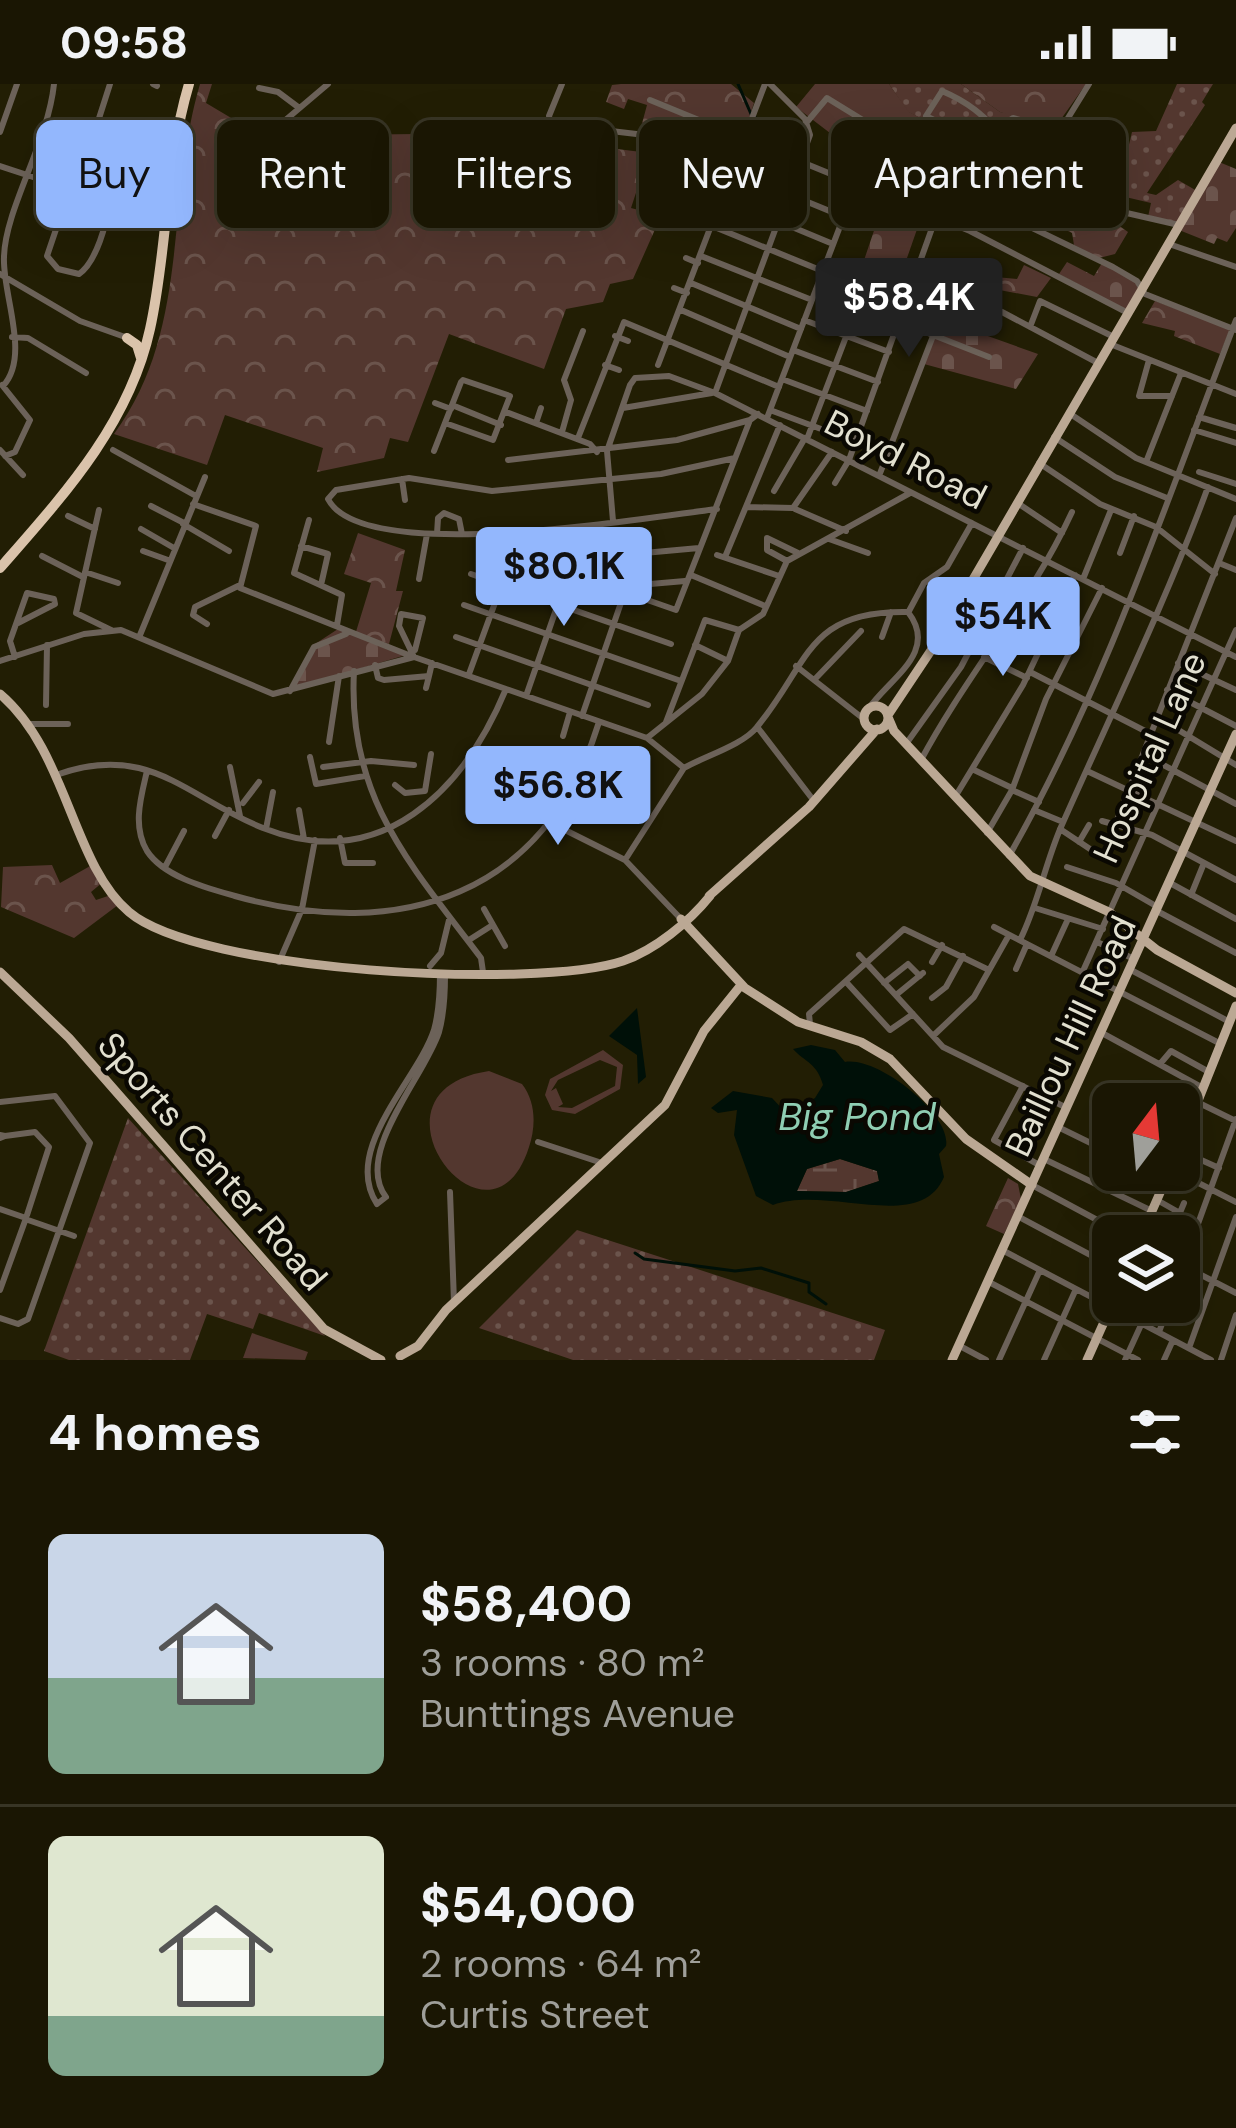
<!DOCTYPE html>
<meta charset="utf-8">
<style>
:root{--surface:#1a1603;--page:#272312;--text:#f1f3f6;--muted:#9f9f9a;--line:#383525;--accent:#93b7fd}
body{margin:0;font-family:"DM Sans",sans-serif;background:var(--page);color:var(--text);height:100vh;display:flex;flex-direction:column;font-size:45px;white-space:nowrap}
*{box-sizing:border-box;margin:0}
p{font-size:39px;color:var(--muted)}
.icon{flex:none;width:66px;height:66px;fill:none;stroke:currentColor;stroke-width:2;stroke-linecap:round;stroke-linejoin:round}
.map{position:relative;height:1276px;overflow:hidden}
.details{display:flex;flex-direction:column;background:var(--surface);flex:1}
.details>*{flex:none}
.top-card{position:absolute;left:36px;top:36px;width:1164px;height:108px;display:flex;gap:24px}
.needle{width:78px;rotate:16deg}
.buttons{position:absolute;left:1092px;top:999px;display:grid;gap:24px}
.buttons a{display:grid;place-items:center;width:108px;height:108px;border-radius:18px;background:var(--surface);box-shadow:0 12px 48px #0002,0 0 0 3px var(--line);font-size:60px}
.price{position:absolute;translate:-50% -102px;padding:0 27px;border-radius:12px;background:var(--accent);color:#111;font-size:39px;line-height:78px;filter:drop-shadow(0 3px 6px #0008)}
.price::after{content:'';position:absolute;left:50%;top:72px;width:36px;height:27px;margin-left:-18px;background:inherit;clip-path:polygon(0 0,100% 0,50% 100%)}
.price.on{background:#222;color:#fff}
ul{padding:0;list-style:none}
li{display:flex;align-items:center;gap:36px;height:300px;padding:0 48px}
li+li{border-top:3px solid var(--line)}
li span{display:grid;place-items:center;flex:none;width:336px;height:240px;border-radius:18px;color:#555}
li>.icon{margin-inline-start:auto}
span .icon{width:144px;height:144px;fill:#fffc;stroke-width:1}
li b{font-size:51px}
h2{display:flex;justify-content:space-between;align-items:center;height:144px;padding:0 48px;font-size:51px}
.chip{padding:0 42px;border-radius:18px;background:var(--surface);box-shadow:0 12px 48px #0002,0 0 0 3px var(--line);font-size:42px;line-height:108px}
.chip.on{background:var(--accent);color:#111}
.status{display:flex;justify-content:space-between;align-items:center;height:84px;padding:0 60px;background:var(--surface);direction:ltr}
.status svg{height:33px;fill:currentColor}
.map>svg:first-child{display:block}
</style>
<div class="status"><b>09:58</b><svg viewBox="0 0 49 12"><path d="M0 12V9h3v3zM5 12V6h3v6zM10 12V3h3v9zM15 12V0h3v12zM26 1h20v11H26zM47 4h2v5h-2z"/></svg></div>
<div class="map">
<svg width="1236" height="1276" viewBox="0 0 1236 1276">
<defs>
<pattern id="grass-dots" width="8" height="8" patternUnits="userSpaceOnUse" patternTransform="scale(3)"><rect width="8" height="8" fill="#53372f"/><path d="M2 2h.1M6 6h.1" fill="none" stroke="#6b544c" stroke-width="1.8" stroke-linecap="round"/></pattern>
<pattern id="forest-crowns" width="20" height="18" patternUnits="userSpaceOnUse" patternTransform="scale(3)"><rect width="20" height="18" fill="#53372f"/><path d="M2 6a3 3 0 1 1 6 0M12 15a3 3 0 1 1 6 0" fill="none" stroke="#6b544c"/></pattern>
<pattern id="wetland-marsh" width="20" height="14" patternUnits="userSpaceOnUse" patternTransform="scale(3)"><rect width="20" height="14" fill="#53372f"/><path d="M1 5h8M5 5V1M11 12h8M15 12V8" fill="none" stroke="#6b544c"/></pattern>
<pattern id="cemetery-stones" width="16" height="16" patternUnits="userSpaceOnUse" patternTransform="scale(3)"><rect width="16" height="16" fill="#53372f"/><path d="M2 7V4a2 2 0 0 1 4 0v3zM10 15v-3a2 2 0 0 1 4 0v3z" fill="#6b544c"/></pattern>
</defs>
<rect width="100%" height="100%" fill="#221e04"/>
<path fill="url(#grass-dots)" d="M889,0H961L1000,28L1021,32L1003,35L974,61L908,28Z
M1177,0H1213L1202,18L1205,21L1147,109L1156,111L1178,96L1197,107L1178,139L1148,133L1151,119L1117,111L1132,48L1156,47Z
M128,1034L325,1252L259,1229L253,1245L207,1230L190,1276H69L44,1267Z
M577,1146L885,1246L874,1276H573L479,1244Z"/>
<path fill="url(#forest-crowns)" d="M200,0H212L206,19L278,62L290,45L342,51L491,49L649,69L631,124L661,132L633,195L610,200L603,218L566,225L544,285L449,250L408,358L390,354L384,374L317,388L323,364L225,331L207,381L114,350C191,246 165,119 200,0Z
M621,0H731L754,19L743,52L709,38L702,55L659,37L653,50L640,47L647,21L628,15L624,25L606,18L612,1Z
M961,0H1086L1054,45L1000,28Z
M1053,51L1077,53L1086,63L1082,84L1121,96L1115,115L1099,111L1096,120L1065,113L1056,128L1100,147L1105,132L1128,148L1115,170L1099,174L1074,161L1072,149L1046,136L1038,143L963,107L971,89L1050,108L1058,93L1052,78L1061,65Z
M1024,181L1051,194L1037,213L994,205L988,218L967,210L974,191L1017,195Z
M1155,217L1230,245L1220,270L1174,252L1175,247L1142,239Z
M358,449L405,466L396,507H403L389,560L355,551L371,499L344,490Z
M52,781L60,799L92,781L103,798L91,808L96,816L111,811L118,821L74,854L1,823L3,783Z
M1008,1094L1018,1100L1021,1115L1004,1150L986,1142Z"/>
<path fill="url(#wetland-marsh)" d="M840,1075L877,1087L879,1097L846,1108L797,1107L807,1085Z"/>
<path fill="url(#cemetery-stones)" d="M1219,78L1236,85V144L1227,158L1217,154L1214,160L1179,146Z
M884,117L922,131L893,214L856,200Z
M1067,178L1094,192L1102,179L1140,200L1126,226L1059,190Z
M940,235L1038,270L1016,305L924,280Z
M338,545L406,571L294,604L312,562Z"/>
<path fill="#53372f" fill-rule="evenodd" d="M815,0H889L909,28L974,61L944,131L853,101L860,72L796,23Z
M603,966L623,981L620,1005L575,1030L552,1026L545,1011L550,995ZM600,976L617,983L615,1002L572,1024L558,1023L563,1020L556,1004L551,1007L558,996Z
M489,987L522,1000C536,1018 536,1042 529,1063C490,1186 352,1007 489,987Z
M252,1249L308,1268L305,1276L243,1274Z"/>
<path fill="#001008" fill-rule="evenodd" d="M637,924L646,993L638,1000L637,971L609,952Z
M811,961L835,966L845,978C878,972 952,1031 946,1062L939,1070L944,1093C920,1150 828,1101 773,1121L756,1112L734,1051L737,1026L718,1029L711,1024L733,1007L772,1014L787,1030L815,1014L823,1001C817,979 806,979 793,965ZM840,1075L877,1087L879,1097L846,1108L797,1107L807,1085Z"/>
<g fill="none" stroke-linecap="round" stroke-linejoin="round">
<path stroke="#001008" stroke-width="3" d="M738,0L751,30L768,44
M635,1169L644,1175L735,1187L761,1184L809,1199V1208L826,1220"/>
<path stroke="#6c6259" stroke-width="6" d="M153,0L157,2
M562,0L549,32L551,40L645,51L871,144
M259,4L278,8L298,23
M650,16L970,147L1128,229
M807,38L827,14L962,97
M0,48L17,0
M271,58L282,39L328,0
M978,58L926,32L942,7C982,24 991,43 1020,67C1036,80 1054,87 1073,96L1070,116L1179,141
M0,82L106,117C110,137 95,179 79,190L58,185L47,172L69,107
M76,106L110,0
M958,108L1113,183L1137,197L1145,210L1236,246
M722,114L833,160
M947,137L978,58L1013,34L1060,47L1089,0
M712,142L852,199
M1169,160L1236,183
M701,172L812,216
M686,174L698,179
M0,190L80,237L125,253
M918,193L1002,228L1098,279
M691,199L801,245
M674,204L687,209
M816,205L989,273
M681,226L790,273
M804,236L889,268
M1030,243L1040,217L1114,253
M615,252L628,257
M12,253L28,254L86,289
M1110,260L1236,310
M793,266L878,298
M1149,276L1139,312H1172
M605,281L619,286
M658,281L765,0
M782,295L867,327
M2,301L30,336L15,368L5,372
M3,302C31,272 2,210 4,173C5,125 48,59 54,0
M715,309L810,51L805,35L770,0
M435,319L451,325
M452,321L501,341
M623,324L712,309
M770,326L856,358
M506,328L590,360L597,368
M1069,329L1136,374L1236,415
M1199,333L1236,344
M767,334L855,103
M536,339L541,324
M1194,346L1236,359
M562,348L571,316L564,296L583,247
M1054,353L1115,393L1167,414
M578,354L624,238L779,303
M807,355L857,224
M0,366L23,391
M113,366L196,412
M434,367L461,298L463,296L510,312L493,356L445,339
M508,376L677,356L750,336
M1146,378L1181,289
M1039,379L1100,420L1156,443L1215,490
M1199,388L1236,400
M879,392L933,252
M402,395L405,416
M835,399L849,376L936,133
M774,407L805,354
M193,420L256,442L240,504L411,572
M1019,420L1062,449
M151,422L184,439
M746,423L793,424L832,368
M717,425C649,433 363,483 328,415L336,406L409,394L492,407L661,390L735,374
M795,425L846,447
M99,426L76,529L111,546
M68,432L95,445
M309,436L294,489L342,511L337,541
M613,437L607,367L630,301L635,294L669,292L715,309L1236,573
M183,440L229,467
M141,445L174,464
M533,447L541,479L676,526L750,336L758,330
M437,450L438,434L444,429L459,435L462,450
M829,455L868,469
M301,462L328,470L321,501
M143,467L168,476
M1120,469L1134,432
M717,471L779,492
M42,472L83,493
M725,473L780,341
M787,477L767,466V454L798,469
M545,478L699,464
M1219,479L1236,486
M85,488L118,499
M471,490L671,560
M691,491L765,522
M419,495L427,450
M1083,495L1111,426
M627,502L685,497
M464,521L681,597
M909,527L924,499L947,483L972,439
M207,540L193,531L195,523L238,502
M140,551L205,393
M456,553L648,621
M882,553L891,528
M695,561L728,577
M15,573L10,557L27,509L54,515L55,520L18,539
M414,573L399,542L401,530L423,534L415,566
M984,573L1027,594
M0,577L84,550L121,546L273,610L414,573L647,654L684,684
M1178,579L1236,606
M375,581L378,594L384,596L429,592L432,579
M796,582L865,636
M354,587C347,713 410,780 481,874L483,888
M1030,588L1149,649
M469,590L511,475
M816,594L861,547
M426,604L429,592
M1167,606L1236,642
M290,607L314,563L346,550
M526,612L568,491
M46,621L47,561
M869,624C890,594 939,568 908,528
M582,632L624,510L622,471
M1157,633L1236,681
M666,638L705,536L739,546
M30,640H68
M758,644L814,717
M563,652L570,628
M647,654L702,610L728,577L739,546L763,530L787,477L910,409
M329,658L339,592
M906,660L961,583L1023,464
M1143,670L1236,720
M310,673L316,700L365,692
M921,676C967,590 1031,517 1072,428
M230,683L240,732
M323,683L371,677L414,681
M684,684C705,672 743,661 757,643C810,579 806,526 908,528
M972,685L1012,704
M147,687C141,713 132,742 147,767C164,793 207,804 235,812C402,859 546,811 599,638
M1087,687L1236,757
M56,691C149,657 187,714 263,744C382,791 464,706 506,605
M395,701L405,709L425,707L431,670
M1012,706L1039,718
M955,713L1023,601L1075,491
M243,719L259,698
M299,726L304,755
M1034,726L1063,738
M1102,737L1152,751L1236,796
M551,739L625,776L681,835
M1115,741L1236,434
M266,745L273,708
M1060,745L1090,765
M987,749L1012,706L1046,615L1102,504
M215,752L229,726
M340,754L345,779H373
M1079,758L1089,741
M1009,772C1105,604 1167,416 1236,236
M625,776L684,684
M165,783L184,747
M1067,783L1116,799L1156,822
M1170,799L1236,835
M1191,811L1204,779
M1035,824L1103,845
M484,825L505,862
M1157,827L1236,869
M994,843L1221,960
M469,856L491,842
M1020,856C1038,820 1045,780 1061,743C1111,630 1165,520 1208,403
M1097,858L1132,874
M1052,870L1068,835
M859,871L943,963L1065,1023
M279,878L302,825L315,756
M932,878L942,861
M430,882L441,869L449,836
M1016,885L1027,860
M1131,886L1228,937
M1083,887L1236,546
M440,889C440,908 439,928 434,946C418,996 341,1065 377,1120L386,1113C353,1070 425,992 439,948C444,930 445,909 445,891
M847,899L890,946L913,930
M884,899L908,880L920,892
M896,911L923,889
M932,914L946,903L963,872
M810,940L809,930L904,845L989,886
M1102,949L1203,1004
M933,952L974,913L1009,851
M1160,980L1171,967L1209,988
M1023,1002L994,1056L1041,1082
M1136,1012L1162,1020
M0,1018L55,1012L90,1059L28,1235L18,1240L0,1234
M1197,1018L1236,1037
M1105,1019L1113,1022
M1058,1043L1113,1070
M0,1051L5,1052L0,1054
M5,1052L35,1048L49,1063L27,1131
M538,1058L602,1079
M1179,1066L1219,1084
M1044,1075L1152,1127
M1146,1086L1166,1096
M1173,1086L1236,1118
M1032,1101L1127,1152
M450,1108L454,1218
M1157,1116L1180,1129
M0,1125L23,1133
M1017,1132L1113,1183
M28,1136L74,1152
M1174,1143L1184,1119
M1002,1166L1211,1276
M1182,1181L1236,1209
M1179,1192L1236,1035
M987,1197L1138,1276
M0,1206L25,1137
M1159,1248L1170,1218
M958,1261L986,1276
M1189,1264L1236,1133
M999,1276L1040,1186
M1044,1276L1076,1205
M1125,1276L1141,1241
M1164,1276L1173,1256
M1221,1276L1236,1231"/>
<path stroke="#bba894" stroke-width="9" d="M0,610C68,668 72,780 129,828C199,888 536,906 623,877C655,866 689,838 710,812
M864 634a12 12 0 1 1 24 0a12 12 0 1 1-24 0Z
M888,631L936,559L1236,44
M888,633L894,647L1030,792L1109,828L1157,866L1236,909
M709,812L809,723L877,645
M681,835L745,904L798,938L861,958L890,975L966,1055L1032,1101
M0,888L69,954L324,1245L381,1276
M1179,1064L1236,922
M1141,1152L1170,1086
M400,1272L418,1262L446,1226L665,1021L704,947L741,901
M952,1276L1236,650
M1087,1276L1113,1218"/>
<path stroke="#dac3ab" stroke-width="10" d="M127,254L137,261L141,274
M0,484C62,413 129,341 150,245C168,164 165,80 189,0"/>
</g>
<g text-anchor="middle" stroke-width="9" stroke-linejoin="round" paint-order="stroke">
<g font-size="36" fill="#e2e0d0" stroke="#0a0802">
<text transform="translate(906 375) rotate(27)" y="13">Boyd Road</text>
<text transform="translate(1149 673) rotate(-66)" y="13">Hospital Lane</text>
<text transform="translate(1070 952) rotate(-65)" y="13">Baillou Hill Road</text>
<text transform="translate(213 1077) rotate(49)" y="13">Sports Center Road</text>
</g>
<g font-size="39" font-style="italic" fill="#8fceb3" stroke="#0a0802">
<text x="857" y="1046">Big Pond</text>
</g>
</g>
</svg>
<div class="buttons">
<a><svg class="needle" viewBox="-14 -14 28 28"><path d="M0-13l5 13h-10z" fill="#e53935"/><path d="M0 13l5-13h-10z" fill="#9f9f9a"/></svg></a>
<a><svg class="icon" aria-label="layers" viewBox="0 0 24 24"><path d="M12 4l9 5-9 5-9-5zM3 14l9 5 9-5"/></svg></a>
</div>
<b class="price on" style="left:909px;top:276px">$58.4K</b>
<b class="price" style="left:564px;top:545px">$80.1K</b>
<b class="price" style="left:1003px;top:595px">$54K</b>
<b class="price" style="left:558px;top:764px">$56.8K</b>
<div class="top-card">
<a class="chip on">Buy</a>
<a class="chip">Rent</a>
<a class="chip">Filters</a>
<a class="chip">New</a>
<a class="chip">Apartment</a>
</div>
</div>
<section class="details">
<h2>4 homes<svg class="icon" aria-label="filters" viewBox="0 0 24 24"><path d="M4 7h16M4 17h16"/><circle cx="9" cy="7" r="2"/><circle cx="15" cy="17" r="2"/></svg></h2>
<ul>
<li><span style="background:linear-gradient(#c9d6e8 60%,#7fa58c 0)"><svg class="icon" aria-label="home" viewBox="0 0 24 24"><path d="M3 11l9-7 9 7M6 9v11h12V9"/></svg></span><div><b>$58,400</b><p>3 rooms · 80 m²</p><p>Bunttings Avenue</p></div></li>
<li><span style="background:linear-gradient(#dfe7d0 75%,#7fa58c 0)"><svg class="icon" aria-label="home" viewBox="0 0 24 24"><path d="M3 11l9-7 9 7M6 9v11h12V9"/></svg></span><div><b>$54,000</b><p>2 rooms · 64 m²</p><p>Curtis Street</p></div></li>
</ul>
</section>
